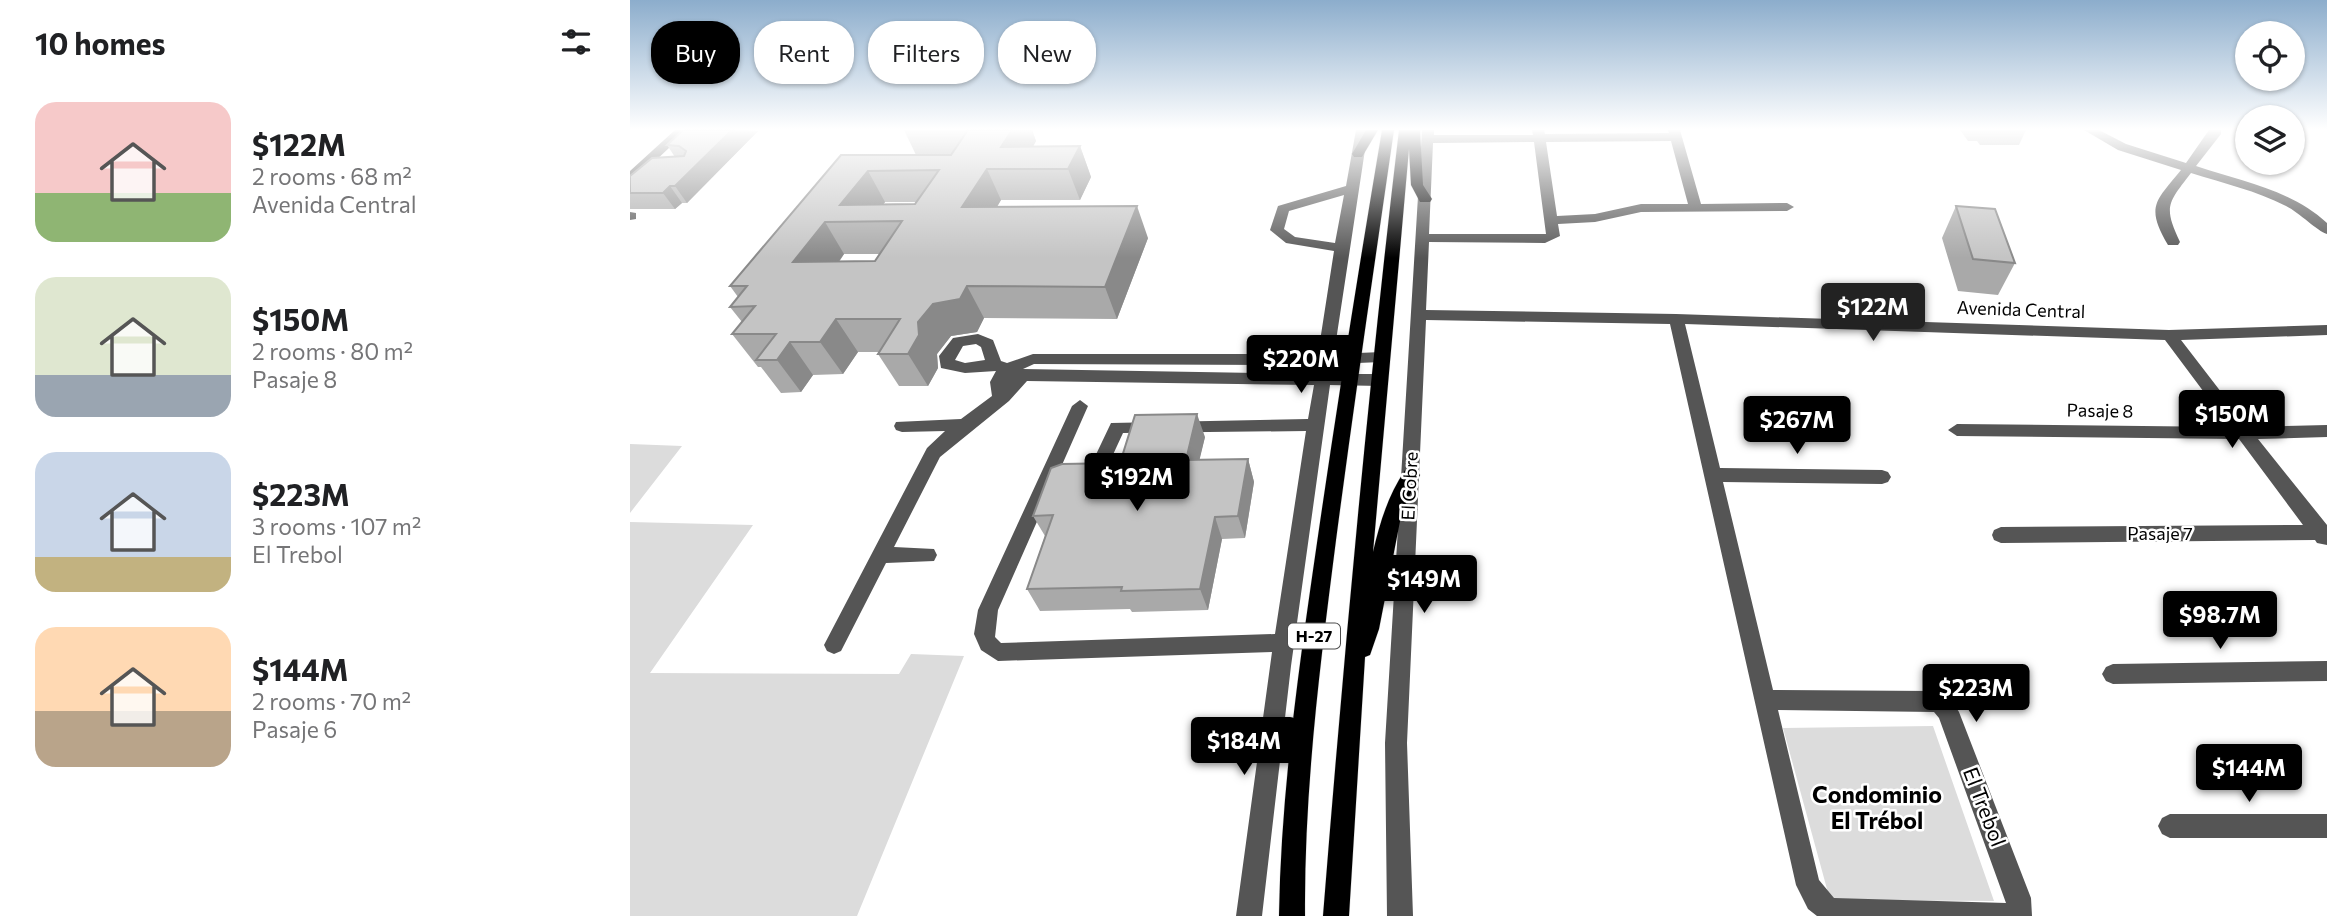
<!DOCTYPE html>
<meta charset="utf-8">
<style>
:root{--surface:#fff;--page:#f2f2f2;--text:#202124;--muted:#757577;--accent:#000}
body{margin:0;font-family:Commissioner,sans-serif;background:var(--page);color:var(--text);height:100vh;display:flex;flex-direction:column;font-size:26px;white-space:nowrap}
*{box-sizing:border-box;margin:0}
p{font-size:23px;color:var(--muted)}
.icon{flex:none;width:38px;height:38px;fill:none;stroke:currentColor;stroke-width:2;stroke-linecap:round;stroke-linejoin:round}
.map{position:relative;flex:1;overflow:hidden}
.details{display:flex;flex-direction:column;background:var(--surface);width:630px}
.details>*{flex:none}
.hud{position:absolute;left:21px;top:21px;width:665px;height:63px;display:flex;gap:14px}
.fabs{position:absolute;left:1605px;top:21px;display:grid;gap:14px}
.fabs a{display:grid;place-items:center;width:70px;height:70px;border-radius:50%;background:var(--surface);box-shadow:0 2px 5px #0004;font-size:35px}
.price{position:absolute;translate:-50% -60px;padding:0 16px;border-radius:7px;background:var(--accent);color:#fff;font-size:23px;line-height:46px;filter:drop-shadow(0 2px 4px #0008)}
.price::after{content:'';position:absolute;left:50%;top:42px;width:21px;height:16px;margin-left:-10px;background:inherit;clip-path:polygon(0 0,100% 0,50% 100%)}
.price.on{background:#222;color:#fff}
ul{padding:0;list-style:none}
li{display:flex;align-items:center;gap:21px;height:175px;padding:0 35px}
li span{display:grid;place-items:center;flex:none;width:196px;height:140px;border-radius:21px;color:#555}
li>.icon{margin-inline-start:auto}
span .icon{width:84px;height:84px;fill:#fffc;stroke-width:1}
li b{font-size:30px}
h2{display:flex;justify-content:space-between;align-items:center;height:84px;padding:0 35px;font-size:30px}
.chip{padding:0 24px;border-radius:28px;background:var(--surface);box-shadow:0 2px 5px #0004;font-size:24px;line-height:63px}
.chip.on{background:var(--accent);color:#fff}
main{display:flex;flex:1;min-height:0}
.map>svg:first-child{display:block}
</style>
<main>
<section class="details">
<h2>10 homes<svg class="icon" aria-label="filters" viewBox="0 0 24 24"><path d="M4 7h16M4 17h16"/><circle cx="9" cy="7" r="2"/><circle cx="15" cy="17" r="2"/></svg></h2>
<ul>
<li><span style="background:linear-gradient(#f6c9c9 65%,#8fb573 0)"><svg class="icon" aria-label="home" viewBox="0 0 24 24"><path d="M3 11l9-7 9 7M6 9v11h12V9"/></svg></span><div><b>$122M</b><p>2 rooms · 68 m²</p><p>Avenida Central</p></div></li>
<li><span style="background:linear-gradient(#dfe7d0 70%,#9aa5b1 0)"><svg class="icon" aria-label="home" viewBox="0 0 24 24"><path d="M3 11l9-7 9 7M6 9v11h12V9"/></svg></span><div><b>$150M</b><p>2 rooms · 80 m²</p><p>Pasaje 8</p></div></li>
<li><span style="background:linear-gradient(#c9d6e8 75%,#c2b280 0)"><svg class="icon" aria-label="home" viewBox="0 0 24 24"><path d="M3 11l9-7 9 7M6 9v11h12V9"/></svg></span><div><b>$223M</b><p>3 rooms · 107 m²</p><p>El Trebol</p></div></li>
<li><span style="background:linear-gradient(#ffd9b3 60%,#b9a48a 0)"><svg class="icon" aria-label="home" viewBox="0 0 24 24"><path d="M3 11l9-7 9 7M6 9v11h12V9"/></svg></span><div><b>$144M</b><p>2 rooms · 70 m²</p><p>Pasaje 6</p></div></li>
</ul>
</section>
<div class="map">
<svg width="1697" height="916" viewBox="0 0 1697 916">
<rect width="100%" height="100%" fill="#fff"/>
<path fill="#dcdcdc" d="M0,444L52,446L0,513Z
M0,522L123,525L20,673L269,674L281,654L334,656L227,916H0Z
M1303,726L1364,901L1200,900L1153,728Z"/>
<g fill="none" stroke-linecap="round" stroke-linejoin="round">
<defs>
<path id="major" d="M736,130H748L732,157H724L722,154Z
M752,130H764C744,267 724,403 706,540C690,665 674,790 675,916H649C651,791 669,667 687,543C707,405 729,267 752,130Z
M769,130H790L793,185L802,199L800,202H790L781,185L779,149L743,552C750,522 758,496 775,470H787L790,475L772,511L749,629L740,655L735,657L719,916H693C714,654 738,391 769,130Z"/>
</defs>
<use href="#major" stroke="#dbdbdb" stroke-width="1"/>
<path fill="#555" fill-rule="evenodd" d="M45,130H58L4,181L0,182V171Z
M726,130H738L704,354L752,352L760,357L752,362L703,364L701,374H750L758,380L750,386L700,385L661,666L632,916H606L642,652L368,661L351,650L344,634L348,610L442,406L450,400L458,406L368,610L365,637L371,643L645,634L676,431L493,433L474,474L453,483L447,481L444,476L447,471L461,465L481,423L678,419L684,385L397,381L379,401L310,457L264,547L304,549L307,555L304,561L256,563L211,651L204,654L197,651L194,645L297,448L315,431L272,432L266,430L264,426L266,422L331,419L362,396L360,382L366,371L335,373L311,368L309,356L323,338L348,334L363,340L371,361L377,363L403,354H688L704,251L656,243L640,230L648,206L716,186ZM714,195L705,243L665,237L654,229L659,211ZM346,344L351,347L355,360L335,363L325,360L333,346ZM404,364L675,365H687L685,374L393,369Z
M792,130H804V135H903L902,130H914L915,134L1039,133L1038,130H1050L1071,204L1157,203L1164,207L1157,211L1011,212L965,222L928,224L930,236L915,243L799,242L796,310L1046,314L1539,330L1697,325V335L1551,340L1618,427L1697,425V437L1628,439L1697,525V545L1687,543L1685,540L1371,543L1364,540L1362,535L1364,530L1371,527L1673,525L1609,439L1327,436L1318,430L1327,424L1600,427L1535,340L1055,324L1090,468L1252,470L1258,472L1261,477L1258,482L1252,484L1093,482L1143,690L1302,691L1320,698L1329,712L1401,898L1402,916H1187L1178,909L1166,885L1040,324L796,320L777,743L783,916H757L755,743ZM1041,141L1058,204H1011L965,214L927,216L916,142ZM904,142L916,234H799L803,143ZM1148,710L1304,712L1309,718L1376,903L1204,898L1189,880Z
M1454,130H1469L1496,144L1556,163L1579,130H1591V134L1566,166C1611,181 1662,190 1697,223V234C1687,231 1670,213 1656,206C1627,191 1593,183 1561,173C1538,203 1533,206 1550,242L1548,245H1538C1515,206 1526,201 1551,170L1488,150Z
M0,212L6,213V219L0,220Z
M1697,661V681L1483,684L1476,681L1472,674L1476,667L1483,664Z
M1540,814H1697V838H1540L1532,834L1528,826L1532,818Z"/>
<use href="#major" fill="#000" fill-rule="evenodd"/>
</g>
<path fill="#a9a9a9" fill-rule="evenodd" d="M274,130H402L406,141L403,147L450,146L461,177L450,200H371L367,207L518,238L487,319L354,318L347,332L321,336L307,354L308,368L298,386H269L248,354L250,352H228L213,374L183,375L171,392L151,393L131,367H128L102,334L112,322L100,307L108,297L100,286L211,155H286ZM255,202H287L285,204L253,205ZM214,254H250L245,261L209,262Z
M1330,130H1396L1389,145H1350L1347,141H1338Z
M128,131L57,203H52L45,209H0V176L45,157L37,145Z
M1326,206L1385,263L1368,295L1328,291L1312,238Z
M575,437L569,460L618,459L624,482L615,538L592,539L578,610L502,612L500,609L410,611L397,589L415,536L403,516L490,463Z"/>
<path fill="#898989" d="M102,130L128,131L57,203L45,186Z
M377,130H402L406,141L389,169L371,147Z
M450,146L461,177L450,200L438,169Z
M357,169L371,200L347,239L332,207Z
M238,171L255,202L240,222L210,205Z
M40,186L52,203L45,209L33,193Z
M507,206L518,238L487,319L475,287Z
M195,222L214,254L185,295L163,262Z
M337,286L354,318L347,332L321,336L307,354L308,368L298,386L278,354L288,322L303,304Z
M206,319L228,352L213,374L190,342Z
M160,342L183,375L171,392L147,360Z
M567,414L575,437L564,483L556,460Z
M618,459L624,482L615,538L608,516Z
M585,517L592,539L578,610L570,589Z"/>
<path fill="#c4c4c4" stroke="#898989" stroke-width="2" fill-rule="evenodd" d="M53,130H102L45,186H40L33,193H0V176L22,158L54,156L56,151L49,146L37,145Z
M338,130H382L371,147L450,146L438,169H357L332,207L507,206L475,287L337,286L330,299L303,304L288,322L289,335L278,354H248L270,319H206L190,342H160L147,360H126L146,334H102L125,306L100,307L117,286H100L211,155H321ZM309,170L285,204L210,205L238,171ZM272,221L245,261L163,262L195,222Z
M1326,206L1365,209L1385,263L1343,259Z
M567,414L556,460L618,459L608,516L585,517L570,589L491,591L492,587L397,589L423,515L403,516L421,468L432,464L490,463L505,415Z"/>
<linearGradient id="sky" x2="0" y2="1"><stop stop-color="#8cadcc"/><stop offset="0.5" stop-color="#fff"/><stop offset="1" stop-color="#fff" stop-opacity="0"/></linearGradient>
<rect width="1697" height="258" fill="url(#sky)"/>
<g text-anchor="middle" stroke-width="5" stroke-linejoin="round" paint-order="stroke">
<rect fill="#fff" stroke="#4c4c4c" stroke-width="2" x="658" y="623.5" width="52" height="25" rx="5"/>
<g font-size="16" font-weight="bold" fill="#000">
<text x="684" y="642">H-27</text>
</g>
<g font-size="18" fill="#000" stroke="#fff">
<text transform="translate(1391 310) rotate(2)" y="6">Avenida Central</text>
<text transform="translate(1470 411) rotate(1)" y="6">Pasaje 8</text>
<text transform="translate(780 486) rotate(-87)" y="6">El Cobre</text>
<text x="1530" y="540">Pasaje 7</text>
</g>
<g font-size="21" fill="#000" stroke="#fff">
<text transform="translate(1354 807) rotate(69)" y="7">El Trebol</text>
</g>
<g font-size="23" font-weight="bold" fill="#000" stroke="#fff">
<text x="1247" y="803">Condominio<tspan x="1247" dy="26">El Trébol</tspan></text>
</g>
</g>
</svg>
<div class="fabs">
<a><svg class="icon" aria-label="locate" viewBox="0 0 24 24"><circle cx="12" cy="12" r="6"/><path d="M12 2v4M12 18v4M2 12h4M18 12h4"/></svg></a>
<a><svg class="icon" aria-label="layers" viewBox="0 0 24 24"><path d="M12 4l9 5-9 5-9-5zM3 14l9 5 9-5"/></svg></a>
</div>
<b class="price on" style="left:1243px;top:343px">$122M</b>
<b class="price" style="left:671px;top:395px">$220M</b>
<b class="price" style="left:1602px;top:450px">$150M</b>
<b class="price" style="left:1167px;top:456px">$267M</b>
<b class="price" style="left:507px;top:513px">$192M</b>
<b class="price" style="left:794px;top:615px">$149M</b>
<b class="price" style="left:1590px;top:651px">$98.7M</b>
<b class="price" style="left:1346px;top:724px">$223M</b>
<b class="price" style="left:614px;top:777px">$184M</b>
<b class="price" style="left:1619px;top:804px">$144M</b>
<div class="hud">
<a class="chip on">Buy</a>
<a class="chip">Rent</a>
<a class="chip">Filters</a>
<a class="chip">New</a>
</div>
</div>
</main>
